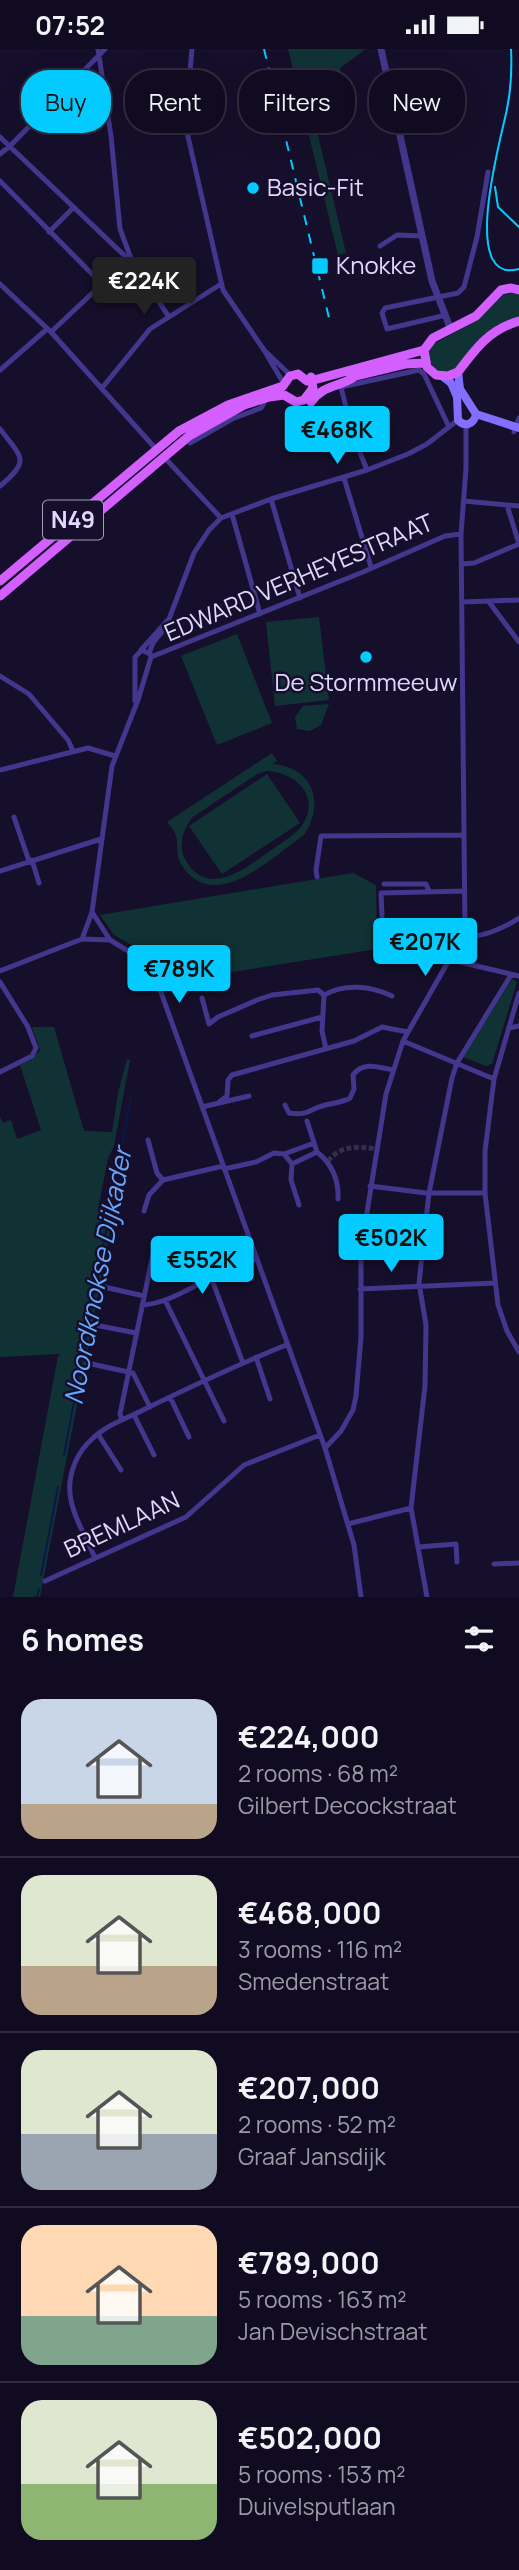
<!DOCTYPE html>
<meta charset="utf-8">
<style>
:root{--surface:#100b20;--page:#1e192d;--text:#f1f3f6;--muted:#9c9ba5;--line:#302b3e;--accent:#04cbff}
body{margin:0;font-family:Manrope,sans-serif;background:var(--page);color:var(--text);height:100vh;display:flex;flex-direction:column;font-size:26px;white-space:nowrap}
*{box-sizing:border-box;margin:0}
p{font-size:23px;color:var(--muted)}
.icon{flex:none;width:38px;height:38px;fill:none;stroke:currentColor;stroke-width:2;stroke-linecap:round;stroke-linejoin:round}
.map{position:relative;height:1548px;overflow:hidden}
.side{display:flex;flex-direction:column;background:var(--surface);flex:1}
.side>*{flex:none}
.banner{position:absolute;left:21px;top:21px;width:478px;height:63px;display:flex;gap:14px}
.price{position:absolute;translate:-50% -60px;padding:0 16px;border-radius:7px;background:var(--accent);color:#111;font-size:23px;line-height:46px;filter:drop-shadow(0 2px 4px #0008)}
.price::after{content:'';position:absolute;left:50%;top:42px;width:21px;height:16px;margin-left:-10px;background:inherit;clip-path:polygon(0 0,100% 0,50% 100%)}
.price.selected{background:#222;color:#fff}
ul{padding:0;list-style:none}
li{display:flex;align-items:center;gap:21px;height:175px;padding:0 21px}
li+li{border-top:2px solid var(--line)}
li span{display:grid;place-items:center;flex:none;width:196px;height:140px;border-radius:21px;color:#555}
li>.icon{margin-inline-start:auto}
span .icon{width:84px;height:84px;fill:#fffc;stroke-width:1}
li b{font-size:30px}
h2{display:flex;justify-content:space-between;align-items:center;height:84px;padding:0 21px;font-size:30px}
.pill{padding:0 24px;border-radius:28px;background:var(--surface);box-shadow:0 7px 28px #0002,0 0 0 2px var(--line);font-size:24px;line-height:63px}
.pill.selected{background:var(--accent);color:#111}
.status{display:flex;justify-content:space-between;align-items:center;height:49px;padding:0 35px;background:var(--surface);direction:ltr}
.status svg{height:19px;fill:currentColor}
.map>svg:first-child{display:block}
</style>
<div class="status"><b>07:52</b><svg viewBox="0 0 49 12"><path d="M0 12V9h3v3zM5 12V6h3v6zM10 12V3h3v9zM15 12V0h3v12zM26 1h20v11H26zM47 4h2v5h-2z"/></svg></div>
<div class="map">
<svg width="519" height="1548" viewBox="0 0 519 1548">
<rect width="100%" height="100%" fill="#160f2b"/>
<path fill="#113235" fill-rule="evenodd" d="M288,0H366L340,19L344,36L308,44L346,204L338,206Z
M513,244L519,246V269L504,275L454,322L438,323C429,314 426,307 432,296L471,275L503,246Z
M319,568L329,651L275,657L266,573Z
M237,585L272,674L217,696L181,607Z
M329,655L321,676L310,682L297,680L295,668L303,657Z
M272,704L277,712L272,715C314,718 325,755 304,786C272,808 216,865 183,818C175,807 179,798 176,787C175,782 170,777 167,773ZM266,722C294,723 321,745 303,775C296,786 281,794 270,802C246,819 205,852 184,808C178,795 184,778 193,768L257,725Z
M267,725L300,774L222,825L189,777Z
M353,824L376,836L377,900L163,934L152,912L137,899L114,886L100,866Z
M512,930L517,933L492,1015L486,1017L463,1008Z
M32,978H54L84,1082L112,1083L118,1044L127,1010L130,1011L114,1097L108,1109L98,1160L114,1163L40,1548H13L58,1307L61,1305L0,1308V1068L3,1074L11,1071L17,1090L41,1081L20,1016L32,1010L40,1001Z"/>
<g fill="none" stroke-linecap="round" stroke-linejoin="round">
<path stroke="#07184b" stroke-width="2" d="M64,1406L131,1049
M41,1526L58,1438
M37,1548L39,1540"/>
<path stroke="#342d4b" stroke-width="5" stroke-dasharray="5 2.5" stroke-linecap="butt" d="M328,1112C341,1096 358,1097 376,1100"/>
<path stroke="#43368d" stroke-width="5" d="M98,0L111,87L120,180L132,212L169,268
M192,0L186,67L187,83L223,241L264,301L287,323
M0,88L127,209L132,212
M0,105L10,97L105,0
M0,132L102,235
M49,183L73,159
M380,197L397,186L422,187
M0,235L51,283L156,400
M446,266L387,280L382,264L385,259L458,244L464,238L477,188L488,123
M51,283L102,235L132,212
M264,301L284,335
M0,321L47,280
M341,338L419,321L424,325L449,378
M341,338L353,386L367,421
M102,339L150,280L221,235
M0,380C22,409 31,411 0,437
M514,383L519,369
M185,389L190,394L232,370L261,359L264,354
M163,407L221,469
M344,429L371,518
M271,450L300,549
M464,452L519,457
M507,456L519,495
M232,465L260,565
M462,515L474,514L519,495
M462,553L519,551
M489,553L519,593
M141,601L167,572
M149,604L153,594L166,578L194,504L209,481L221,469L271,450L367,421L408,405L427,395L458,371
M151,608L363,523L445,487L461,485
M0,627L29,645L68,691L73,702
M135,652V608L142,601L150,605
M0,721L88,699L115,707
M14,768L29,812
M32,811L39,834
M0,822L101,790
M317,828L316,821L321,787L464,786
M384,835H426L429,842
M92,863L110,891L138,908L147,916L158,935L325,1399L354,1496L361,1548
M382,867L381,844L465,842
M464,887C482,889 504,879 519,869
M82,890L92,863L112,717L138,651L151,608
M451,911L519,927
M0,922L82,890L110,891
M0,933L28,978L36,999L32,1007L0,1023
M519,944L494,1030L485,1102V1144L498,1256L507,1282L519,1303
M324,946C345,934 371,937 392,947
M202,949L209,975L218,968L257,951L272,946L318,941L324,946L322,982L326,1000
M509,979L519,977
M252,987L322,968
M403,992L494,1030
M219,1053L227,1047L228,1031L232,1026L354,992L382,978L408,983
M285,1056L289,1064C307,1067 308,1061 322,1057C332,1054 341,1054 350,1049L354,1040L353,1026C363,1012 378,1018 393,1021
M202,1058L249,1047
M307,1072L317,1103
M148,1091L157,1124L163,1131L223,1117
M317,1103C332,1115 339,1131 338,1150
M284,1105L314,1094
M292,1115L291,1131L299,1156
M292,1115L317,1103
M224,1120L256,1113L274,1104L284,1105L292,1115
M370,1137L426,1144H485
M144,1162L149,1146L163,1131
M211,1228L243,1314
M104,1238L144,1247
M360,1240L495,1234
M165,1251L224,1372
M142,1256C167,1255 193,1237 215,1227C228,1220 242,1215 256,1210
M95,1276L136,1284
M256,1308L270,1350
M87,1314L133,1324L150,1358
M170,1348L189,1388
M134,1366L154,1406
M122,1371L120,1365L155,1195L184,1199L202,1193
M98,1385L121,1421
M325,1399L341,1382L353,1361L356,1347L361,1288V1201L386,1045L403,992L465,883L461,485L466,419V376
M348,1475L411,1459
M418,1498L456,1495L457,1513
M95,1509C85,1485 67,1459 70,1433C72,1416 80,1401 92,1390C106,1376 126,1370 143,1361C190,1338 237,1316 286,1296
M494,1515L519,1514
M45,1532L186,1468L244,1416L320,1386
M427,1548L411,1459L425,1337L426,1276L419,1234L429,1144L452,1029L457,1014L511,926"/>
<path stroke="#43368d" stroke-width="7" d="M381,0L432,232L451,281"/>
<path stroke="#826fff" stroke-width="8" d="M458,323L460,340L476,365L519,379
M442,327L451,334L457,348L458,371C465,379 474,375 476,365"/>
<path stroke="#d45fff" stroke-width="9" d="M519,241L511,239L501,241L476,267L433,289L424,301L427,318L436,326L448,327L458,323C476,299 489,281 519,272
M351,328L405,315L425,314
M311,353C324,335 338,339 354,328
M0,532L179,382L228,356L283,337L290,327L298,325L307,332L314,331L424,301
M0,547L189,387L244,356L269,348L284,346L296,353L304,351L313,339L311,328"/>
<path stroke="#04cbff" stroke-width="2" d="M511,0C512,20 511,40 507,60C502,86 458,237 519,220
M495,138L498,158L519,178"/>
<path stroke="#04cbff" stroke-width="2" stroke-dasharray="10 9" stroke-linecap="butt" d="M264,0L330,273"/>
</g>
<g fill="#04cbff" stroke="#160f2b" stroke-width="2.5">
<circle cx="253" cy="139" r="7"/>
<rect x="311" y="208" width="18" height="18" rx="3.5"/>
<circle cx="366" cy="608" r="7"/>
</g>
<g text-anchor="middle" stroke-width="5" stroke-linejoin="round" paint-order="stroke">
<rect fill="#160f2b" stroke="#a49cbf" stroke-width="2" x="43" y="451.5" width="60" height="39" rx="5"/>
<g font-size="23" font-weight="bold" fill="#e1d8ff">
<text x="73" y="479">N49</text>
</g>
<g font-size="24" fill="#e1d8ff" stroke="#160f2b" text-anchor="start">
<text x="267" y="147">Basic-Fit</text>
<text x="336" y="225">Knokke</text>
<text x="366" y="642" text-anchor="middle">De Stormmeeuw</text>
</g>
<g font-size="24" fill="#e1d8ff" stroke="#160f2b">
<text transform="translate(299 529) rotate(-23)" y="8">EDWARD VERHEYESTRAAT</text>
<text transform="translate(122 1476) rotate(-25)" y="8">BREMLAAN</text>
</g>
<g font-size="26" font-style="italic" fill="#66a8ff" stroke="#160f2b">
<text transform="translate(98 1227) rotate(-79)" y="9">Noordknokse Dijkader</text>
</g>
</g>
</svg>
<b class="price selected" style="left:144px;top:268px">€224K</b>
<b class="price" style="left:337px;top:417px">€468K</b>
<b class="price" style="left:425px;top:929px">€207K</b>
<b class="price" style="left:179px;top:956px">€789K</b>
<b class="price" style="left:391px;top:1225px">€502K</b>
<b class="price" style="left:202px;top:1247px">€552K</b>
<div class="banner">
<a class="pill selected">Buy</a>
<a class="pill">Rent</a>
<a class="pill">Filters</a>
<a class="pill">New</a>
</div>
</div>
<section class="side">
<h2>6 homes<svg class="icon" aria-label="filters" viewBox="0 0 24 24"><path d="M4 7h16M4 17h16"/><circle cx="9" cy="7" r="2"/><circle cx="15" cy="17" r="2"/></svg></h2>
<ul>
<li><span style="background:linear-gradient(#c9d6e8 75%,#b9a48a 0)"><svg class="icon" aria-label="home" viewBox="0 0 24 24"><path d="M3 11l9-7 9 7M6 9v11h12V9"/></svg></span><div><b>€224,000</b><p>2 rooms · 68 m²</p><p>Gilbert Decockstraat</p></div></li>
<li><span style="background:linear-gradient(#dfe7d0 65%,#b9a48a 0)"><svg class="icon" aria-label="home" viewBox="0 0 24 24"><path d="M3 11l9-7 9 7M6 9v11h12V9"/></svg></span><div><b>€468,000</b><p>3 rooms · 116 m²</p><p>Smedenstraat</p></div></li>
<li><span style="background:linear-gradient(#dfe7d0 60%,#9aa5b1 0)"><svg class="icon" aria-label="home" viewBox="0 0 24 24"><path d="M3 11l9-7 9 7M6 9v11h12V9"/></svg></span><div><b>€207,000</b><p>2 rooms · 52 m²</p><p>Graaf Jansdijk</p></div></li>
<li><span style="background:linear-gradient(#ffd9b3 65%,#7fa58c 0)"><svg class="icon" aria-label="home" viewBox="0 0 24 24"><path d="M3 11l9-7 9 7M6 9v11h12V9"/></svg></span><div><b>€789,000</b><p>5 rooms · 163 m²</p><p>Jan Devischstraat</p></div></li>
<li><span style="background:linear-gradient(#dfe7d0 60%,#8fb573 0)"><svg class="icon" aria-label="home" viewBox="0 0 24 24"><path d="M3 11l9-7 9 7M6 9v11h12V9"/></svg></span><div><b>€502,000</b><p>5 rooms · 153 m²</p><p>Duivelsputlaan</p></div></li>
</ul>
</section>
